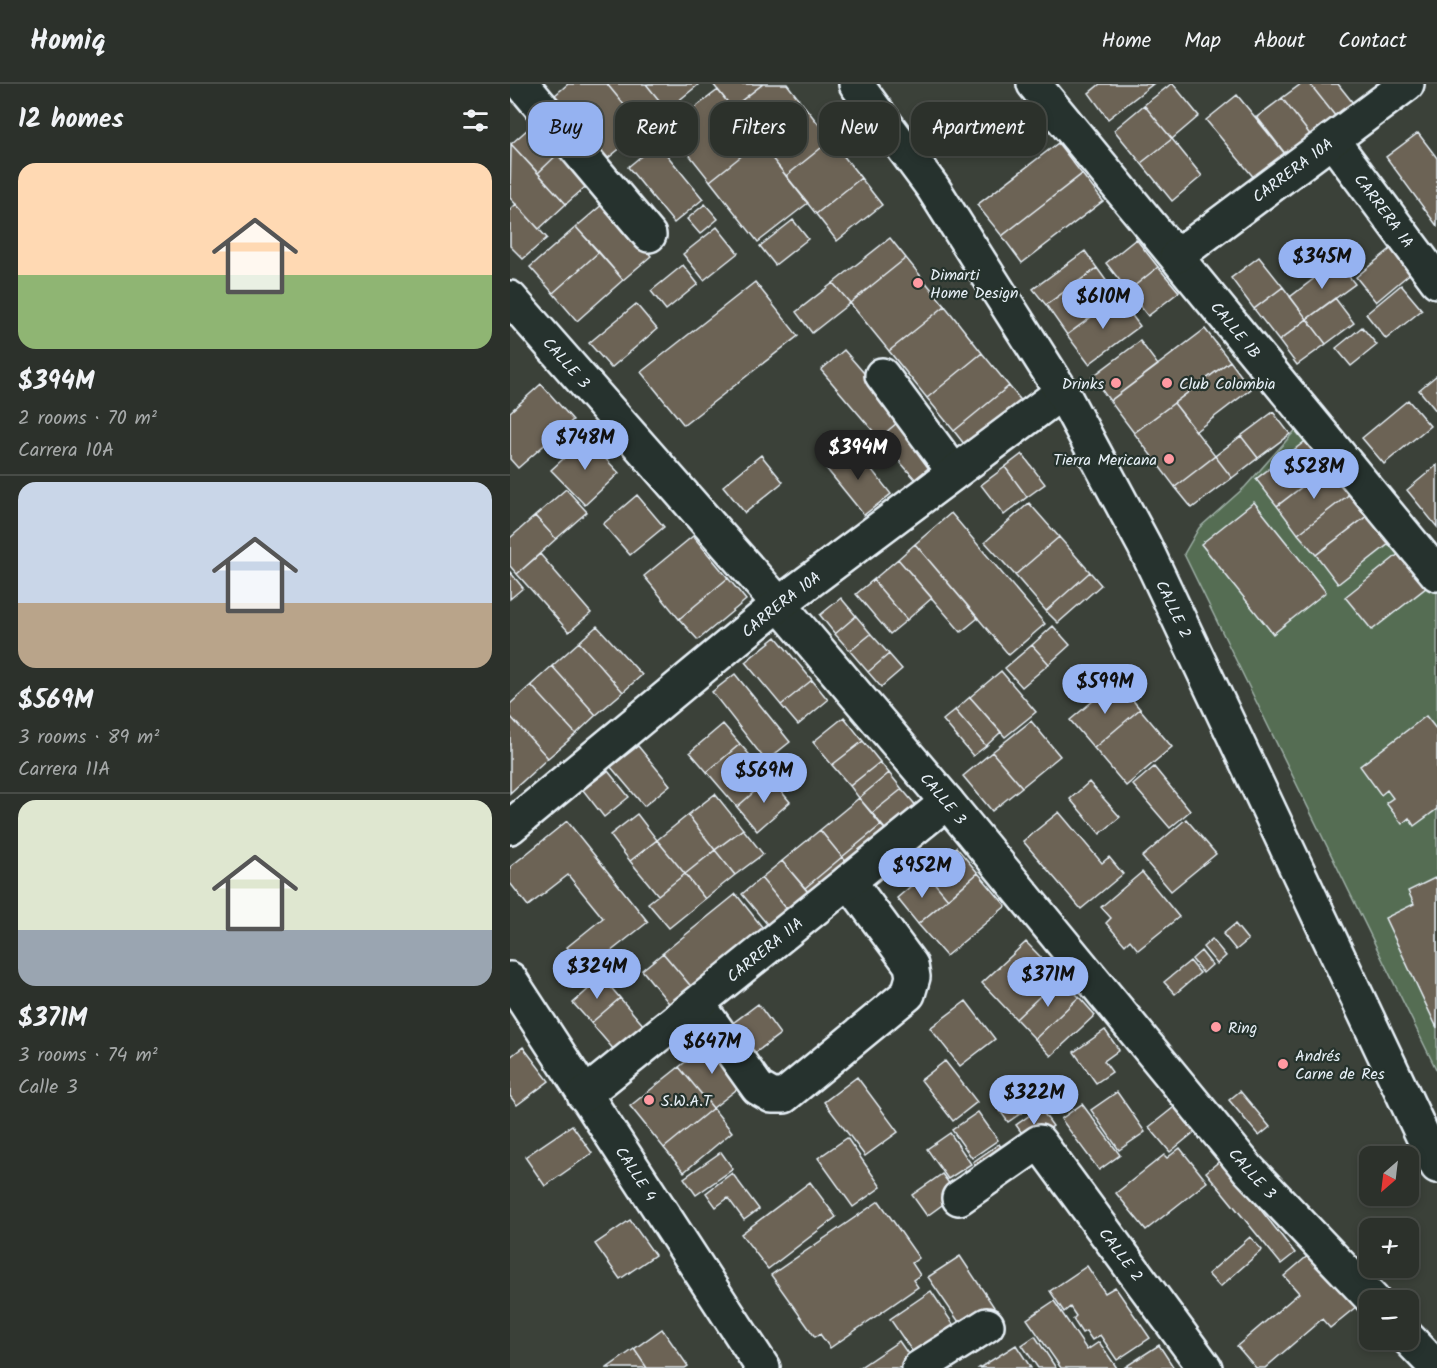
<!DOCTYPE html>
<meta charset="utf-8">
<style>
:root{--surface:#2c312b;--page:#383d37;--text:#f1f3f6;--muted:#a6a9a9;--line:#484c47;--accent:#95b2f1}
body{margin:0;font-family:Kalam,sans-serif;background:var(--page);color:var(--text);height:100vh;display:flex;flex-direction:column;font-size:22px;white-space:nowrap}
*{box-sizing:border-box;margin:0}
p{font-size:20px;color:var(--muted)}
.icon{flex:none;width:33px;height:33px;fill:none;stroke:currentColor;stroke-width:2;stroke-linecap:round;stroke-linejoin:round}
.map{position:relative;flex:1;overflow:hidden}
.drawer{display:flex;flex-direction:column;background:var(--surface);width:510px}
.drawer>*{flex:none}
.top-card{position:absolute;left:18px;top:18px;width:570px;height:54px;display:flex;gap:12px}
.needle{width:39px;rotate:208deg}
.buttons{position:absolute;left:849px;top:1062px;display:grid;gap:12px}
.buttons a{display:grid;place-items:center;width:60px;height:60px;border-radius:12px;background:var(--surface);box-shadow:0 3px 9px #0003,0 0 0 2px var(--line);font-size:30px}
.price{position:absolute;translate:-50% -51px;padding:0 14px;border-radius:21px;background:var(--accent);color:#111;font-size:20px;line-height:39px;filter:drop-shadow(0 2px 3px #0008)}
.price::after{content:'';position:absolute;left:50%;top:36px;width:18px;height:14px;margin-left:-9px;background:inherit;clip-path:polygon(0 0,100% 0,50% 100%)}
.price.on{background:#222;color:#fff}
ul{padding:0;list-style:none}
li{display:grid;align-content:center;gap:12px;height:318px;padding:0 18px}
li+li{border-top:2px solid var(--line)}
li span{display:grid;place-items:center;height:186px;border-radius:18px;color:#555}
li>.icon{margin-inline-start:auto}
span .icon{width:108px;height:108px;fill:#fffc;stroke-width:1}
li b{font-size:26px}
h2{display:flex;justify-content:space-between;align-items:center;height:72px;padding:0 18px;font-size:26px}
.chip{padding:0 21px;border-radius:18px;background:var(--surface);box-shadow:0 3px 9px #0003,0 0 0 2px var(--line);font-size:21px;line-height:54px}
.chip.on{background:var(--accent);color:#111}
header{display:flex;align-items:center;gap:36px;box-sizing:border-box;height:84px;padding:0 30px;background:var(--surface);border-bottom:2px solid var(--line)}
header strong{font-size:28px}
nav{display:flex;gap:33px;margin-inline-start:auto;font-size:21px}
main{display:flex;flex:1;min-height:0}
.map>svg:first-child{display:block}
</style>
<header>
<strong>Homiq</strong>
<nav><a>Home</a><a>Map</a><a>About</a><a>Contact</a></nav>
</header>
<main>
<section class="drawer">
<h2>12 homes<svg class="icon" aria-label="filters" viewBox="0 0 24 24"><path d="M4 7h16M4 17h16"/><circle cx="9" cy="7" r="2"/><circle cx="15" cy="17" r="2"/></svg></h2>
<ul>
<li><span style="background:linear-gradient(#ffd9b3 60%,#8fb573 0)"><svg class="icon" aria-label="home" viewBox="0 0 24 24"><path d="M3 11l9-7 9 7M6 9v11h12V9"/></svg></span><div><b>$394M</b><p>2 rooms · 70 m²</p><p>Carrera 10A</p></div></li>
<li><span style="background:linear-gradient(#c9d6e8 65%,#b9a48a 0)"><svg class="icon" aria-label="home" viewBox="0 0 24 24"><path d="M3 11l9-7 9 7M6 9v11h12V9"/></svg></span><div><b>$569M</b><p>3 rooms · 89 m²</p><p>Carrera 11A</p></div></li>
<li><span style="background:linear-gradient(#dfe7d0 70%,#9aa5b1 0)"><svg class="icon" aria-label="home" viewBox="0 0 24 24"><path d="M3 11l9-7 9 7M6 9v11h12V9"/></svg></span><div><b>$371M</b><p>3 rooms · 74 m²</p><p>Calle 3</p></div></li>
</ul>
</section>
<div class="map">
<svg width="927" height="1284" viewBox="0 0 927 1284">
<rect width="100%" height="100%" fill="#3b4139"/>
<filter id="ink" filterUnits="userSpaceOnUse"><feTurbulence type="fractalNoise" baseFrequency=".0167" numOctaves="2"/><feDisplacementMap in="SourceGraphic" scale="12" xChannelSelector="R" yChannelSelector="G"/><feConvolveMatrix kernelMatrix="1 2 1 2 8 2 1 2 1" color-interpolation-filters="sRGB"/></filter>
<g filter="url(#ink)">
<path fill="#546d53" stroke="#9eafa6" stroke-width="1.5" d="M791,340L927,509V987L674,470L689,444L735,403Z"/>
<path fill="#6c6355" stroke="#e8f1f8" stroke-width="1.5" d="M58,0H97L134,45L97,75L45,11Z
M97,0H136L157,26L134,45Z
M136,0H187L188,1L157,26Z
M203,0H253L222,24Z
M253,0H277L295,23L249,58L222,24Z
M590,0H643L598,35L579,9Z
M661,0H663L689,32L662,55L634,21Z
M791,0H800L830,38L805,57L772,14Z
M800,0H828L847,24L830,38Z
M208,6L249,58L200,97L158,44Z
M727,11L780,76L750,101L696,36Z
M772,14L805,57L780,76L747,33Z
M634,21L662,55L631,79L604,46Z
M295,23L321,56L276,92L249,58Z
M27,37L53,65L28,89L1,60Z
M908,49L927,74V142L876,73Z
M662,55L692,92L662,117L631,79Z
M321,56L351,94L306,130L276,92Z
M249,58L298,119L248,158L200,97Z
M147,59L193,115L164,139L118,83Z
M548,59L572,90L492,152L467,121Z
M1,60L56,120L29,145L0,114Z
M53,65L82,97L56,120L28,89Z
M572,90L593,117L512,179L492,152Z
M351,94L372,121L327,157L306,130Z
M94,119L141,172L113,196L66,143Z
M6,120L37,154L13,175L0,162V126Z
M195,120L208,135L190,150L177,135Z
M283,136L298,155L265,181L250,162Z
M66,143L89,168L43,209L20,183Z
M207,143L228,169L194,196L173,170Z
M380,154L396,174L340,219L323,199Z
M626,155L648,183L618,207L596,179Z
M883,163L903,187L866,218L846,193Z
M575,167L587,184L536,221L523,205Z
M89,168L113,196L67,237L43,209Z
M749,173L773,203L744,225L721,194Z
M396,174L435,222L379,267L340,219Z
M827,177L845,200L797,235L780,213Z
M173,181L188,200L156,226L141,207Z
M648,183L669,208L638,232L618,207Z
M587,184L608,213L557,251L536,221Z
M245,198L288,252L174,341L131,288Z
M323,199L340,219L302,249L286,228Z
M891,201L912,226L876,255L856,230Z
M773,203L797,235L769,257L744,225Z
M608,213L630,242L579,280L557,251Z
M825,214L844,239L816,260L797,235Z
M126,220L147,245L101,284L79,259Z
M435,222L472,269L417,314L379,267Z
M797,235L816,260L787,281L769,257Z
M852,243L867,261L841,282L826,264Z
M695,245L720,277L624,349L600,317Z
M630,257L648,281L600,317L582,293Z
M334,266L393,334L369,354L311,286Z
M472,269L499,302L444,347L417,314Z
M720,277L741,305L686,347L664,319Z
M927,291V328L909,306Z
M31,300L63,336L8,384L0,375V328Z
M499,302L514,320L458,365L444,347Z
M898,316L920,342L874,380L852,354Z
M664,319L705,372L665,403L624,349Z
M763,328L780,350L748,374L731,352Z
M393,334L428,376L405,395L369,354Z
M731,352L748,374L722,394L705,372Z
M76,354L109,389L75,421L41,386Z
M798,355L819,382L767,422L746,395Z
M343,362L381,410L354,431L316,384Z
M512,370L535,400L517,413L495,383Z
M251,371L273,398L235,429L213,402Z
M705,372L722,394L682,424L665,403Z
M927,381V443L897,406Z
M819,382L841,409L788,450L767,422Z
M495,383L517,413L494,431L471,401Z
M56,405L77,428L46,455L25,432Z
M841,409L858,431L806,471L788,450Z
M127,411L154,443L120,471L93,440Z
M744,418L816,508L763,550L691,460Z
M519,419L549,453L505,491L475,458Z
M441,429L535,540L499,571L405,460Z
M858,431L880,459L828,500L806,471Z
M25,432L46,455L7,490L0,482V454Z
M183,452L218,494L169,535L134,492Z
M549,453L580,488L536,527L505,491Z
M405,460L468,534L451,548L388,475Z
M890,469L917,503L862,546L835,513Z
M30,470L81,529L59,548L7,490Z
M388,475L422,514L397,536L363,496Z
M0,488L13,504L0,515Z
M580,488L591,501L548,539L536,527Z
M218,494L236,516L188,556L169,535Z
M363,496L397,536L380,550L346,510Z
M331,514L346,532L325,550L310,531Z
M346,532L361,550L340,567L325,550Z
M87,542L132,591L113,608L69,558Z
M543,542L560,561L539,580L522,561Z
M361,550L379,570L358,588L340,567Z
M266,553L302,596L271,621L235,578Z
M69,558L113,608L86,631L42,582Z
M522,561L539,580L512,603L495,584Z
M379,570L392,585L371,603L358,588Z
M42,582L86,631L66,650L21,601Z
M491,587L526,628L495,653L460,613Z
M225,590L280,658L256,677L202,608Z
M302,596L318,616L288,641L271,621Z
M607,597L630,625L584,664L560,636Z
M21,601L66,650L38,674L0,632V620Z
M460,613L491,648L476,662L445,626Z
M630,625L662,663L616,702L584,664Z
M445,626L476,662L463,672L433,636Z
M0,632L38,674L0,709Z
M916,632L927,646V725L904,742L899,734L892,740L876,719L883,714L877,706L871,711L850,682Z
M334,633L353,657L322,681L303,658Z
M521,637L550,672L512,703L482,668Z
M213,640L230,660L197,688L180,668Z
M353,657L370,678L340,702L322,681Z
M230,660L260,694L227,723L197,688Z
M128,662L160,701L134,722L101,683Z
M482,668L512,703L482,727L453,692Z
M370,678L379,689L349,714L340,702Z
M644,683L680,727L660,744L623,701Z
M98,687L119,713L94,733L73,706Z
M379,689L392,705L362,729L349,714Z
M260,694L280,718L247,747L227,723Z
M579,698L610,733L590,750L560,715Z
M392,705L414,731L384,756L362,729Z
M205,710L233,745L205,766L178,731Z
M349,714L371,741L332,773L310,746Z
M549,728L592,779L599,773L613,790L571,825L513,757Z
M127,730L147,756L120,777L100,751Z
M178,731L205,766L175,790L147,756Z
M676,735L706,770L661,807L632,773Z
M57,737L138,838L76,887L57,863L93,834L58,791L18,822L0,799V783Z
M371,741L384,756L345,788L332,773Z
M233,745L253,770L225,791L205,766Z
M310,746L332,773L295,804L272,777Z
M147,756L175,790L148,811L120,777Z
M446,763L468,789L438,815L416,789Z
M205,766L225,791L195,815L175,790Z
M332,773L345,788L307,819L295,804Z
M272,777L307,819L286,836L251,794Z
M632,788L669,833L628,866L620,856L615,861L596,839L601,834L591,823Z
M416,789L438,815L408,840L387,814Z
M468,789L496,822L436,872L408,840Z
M175,790L195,815L159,844L138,819Z
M927,793V944L875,834L904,820L898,807Z
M251,794L286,836L267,852L232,810Z
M226,810L256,848L184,906L153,869Z
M725,840L738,856L726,866L713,850Z
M702,855L716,872L707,880L693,863Z
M516,858L550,893L506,935L472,899Z
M691,867L702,881L693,889L682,875Z
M153,869L184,906L162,923L132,886Z
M680,877L690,889L665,910L654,898Z
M92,893L110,914L81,939L63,919Z
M550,893L569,913L525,955L506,935Z
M569,913L585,931L541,972L525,955Z
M110,914L134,942L105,967L81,939Z
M456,917L485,955L450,982L420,944Z
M248,920L270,950L245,969L223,939Z
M595,946L609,966L594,977L602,988L586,999L564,968Z
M201,957L235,999L203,1024L169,983Z
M13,963L39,997L7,1021L0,1012V973Z
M435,977L467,1018L443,1037L411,996Z
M169,983L203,1024L154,1064L120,1022Z
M347,993L388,1048L355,1072L314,1018Z
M516,1004L526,1019L498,1038L488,1024Z
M730,1007L760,1043L749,1052L719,1016Z
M607,1008L635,1048L609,1066L581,1026Z
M673,1016L693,1041L660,1068L639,1043Z
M572,1020L610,1071L589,1086L551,1035Z
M203,1024L222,1048L174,1088L154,1064Z
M530,1024L543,1042L519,1059L506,1041Z
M468,1028L488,1056L462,1074L442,1046Z
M62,1041L82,1069L35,1102L15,1073Z
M440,1049L461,1080L438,1095L417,1065Z
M337,1054L371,1103L343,1123L308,1074Z
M489,1060L499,1074L473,1092L463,1078Z
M670,1064L697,1098L636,1146L606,1109L654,1071L657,1074Z
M211,1068L223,1085L186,1111L174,1094Z
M711,1076L785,1169L771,1180L696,1088Z
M222,1089L249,1125L234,1136L218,1114L206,1123L196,1109Z
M432,1090L447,1110L417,1132L402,1111Z
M300,1098L326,1133L258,1185L231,1150Z
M369,1117L409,1174L402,1179L410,1191L403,1196L408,1203L320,1264L310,1250L305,1253L261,1191Z
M120,1136L145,1171L110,1195L85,1160Z
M740,1153L752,1166L710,1203L698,1190Z
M801,1169L847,1222L820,1244L812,1235L755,1284H746L727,1262L789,1209L774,1192Z
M450,1172L484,1223L453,1244L418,1193Z
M577,1182L595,1209L605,1203L640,1254L607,1276L590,1251L582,1256L576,1247L572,1249L563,1235L566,1232L560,1223L554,1228L540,1207Z
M421,1207L447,1246L406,1273L380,1235Z
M544,1217L577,1266L589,1258L607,1284H551L517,1235Z
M152,1245L178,1282L175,1284H137L124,1265Z
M525,1252L546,1284H528L512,1261Z
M389,1257L403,1277L392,1284H349Z
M506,1261L521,1284H469Z
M649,1261L664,1284L615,1283Z
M124,1265L137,1284H97Z"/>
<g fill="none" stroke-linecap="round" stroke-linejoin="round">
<defs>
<g id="minor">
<path d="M12,0L139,151"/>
<path id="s1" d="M524,0L927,490"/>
<path id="s2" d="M822,56L927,197"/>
<path id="s3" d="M667,172L897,0"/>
<path id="s4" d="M0,214L269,520L437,718L738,1085L863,1216"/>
<path d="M372,291L444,388"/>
<path id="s5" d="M0,743L269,520L552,308"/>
<path id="s6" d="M0,895L253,1284"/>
<path d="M188,920L248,1004L262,1012H274L398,910L403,893L401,881L339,797"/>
<path id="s7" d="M74,1011L437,718"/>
<path id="s8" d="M449,1114L529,1058L695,1284"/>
<path d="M898,1254L927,1284"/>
<path d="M409,1284L477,1241"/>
</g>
<g id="major">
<path id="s9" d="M346,0L423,104L552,308L634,461L927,1082"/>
</g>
</defs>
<use href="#minor" stroke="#e8f1f8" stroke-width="38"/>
<use href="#major" stroke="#e8f1f8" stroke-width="38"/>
<use href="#minor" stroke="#26332d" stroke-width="33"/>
<use href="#major" stroke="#26332d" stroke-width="33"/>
</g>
</g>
<g fill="#ff9aa2" stroke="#26332d" stroke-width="2">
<circle cx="408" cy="199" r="6"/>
<circle cx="606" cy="299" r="6"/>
<circle cx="657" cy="299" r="6"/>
<circle cx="659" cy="375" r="6"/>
<circle cx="706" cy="943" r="6"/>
<circle cx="773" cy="980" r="6"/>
<circle cx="139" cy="1016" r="6"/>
</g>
<g text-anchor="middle" stroke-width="4.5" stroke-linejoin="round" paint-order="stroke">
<g font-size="16" fill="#e8f1f8" stroke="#26332d">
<text dy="6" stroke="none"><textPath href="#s3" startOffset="144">CARRERA 10A</textPath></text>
<text dy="6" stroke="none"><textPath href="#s2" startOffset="88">CARRERA 1A</textPath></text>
<text dy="6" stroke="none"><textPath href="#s1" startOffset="318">CALLE 1B</textPath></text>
<text dy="6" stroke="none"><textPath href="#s4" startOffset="86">CALLE 3</textPath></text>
<text dy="6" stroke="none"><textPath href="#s5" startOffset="351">CARRERA 10A</textPath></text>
<text dy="6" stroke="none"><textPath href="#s9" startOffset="615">CALLE 2</textPath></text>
<text dy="6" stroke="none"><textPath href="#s4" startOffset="662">CALLE 3</textPath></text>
<text dy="6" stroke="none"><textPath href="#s7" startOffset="232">CARRERA 11A</textPath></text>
<text dy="6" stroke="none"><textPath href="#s4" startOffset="1148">CALLE 3</textPath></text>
<text dy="6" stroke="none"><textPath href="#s6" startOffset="232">CALLE 4</textPath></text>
<text dy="6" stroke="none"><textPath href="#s8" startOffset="237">CALLE 2</textPath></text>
</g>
<g font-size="16" fill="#e8f1f8" stroke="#26332d" text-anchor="start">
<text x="420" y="196">Dimarti<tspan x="420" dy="18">Home Design</tspan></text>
<text x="594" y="305" text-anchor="end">Drinks</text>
<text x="669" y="305">Club Colombia</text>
<text x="647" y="381" text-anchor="end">Tierra Mericana</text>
<text x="718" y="949">Ring</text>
<text x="785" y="977">Andrés<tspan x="785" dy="18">Carne de Res</tspan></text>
<text x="151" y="1022">S.W.A.T</text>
</g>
</g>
</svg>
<div class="buttons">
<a><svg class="needle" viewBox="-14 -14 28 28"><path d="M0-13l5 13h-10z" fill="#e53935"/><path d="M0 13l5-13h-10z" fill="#a6a9a9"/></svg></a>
<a>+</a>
<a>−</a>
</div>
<b class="price" style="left:812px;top:206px">$345M</b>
<b class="price" style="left:593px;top:246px">$610M</b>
<b class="price" style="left:75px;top:387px">$748M</b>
<b class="price on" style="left:348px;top:397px">$394M</b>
<b class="price" style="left:804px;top:416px">$528M</b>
<b class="price" style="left:595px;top:631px">$599M</b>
<b class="price" style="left:254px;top:720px">$569M</b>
<b class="price" style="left:412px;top:815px">$952M</b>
<b class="price" style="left:87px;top:916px">$324M</b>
<b class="price" style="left:538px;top:924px">$371M</b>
<b class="price" style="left:202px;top:991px">$647M</b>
<b class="price" style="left:524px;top:1042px">$322M</b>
<div class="top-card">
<a class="chip on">Buy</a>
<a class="chip">Rent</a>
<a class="chip">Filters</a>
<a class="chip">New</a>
<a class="chip">Apartment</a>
</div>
</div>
</main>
